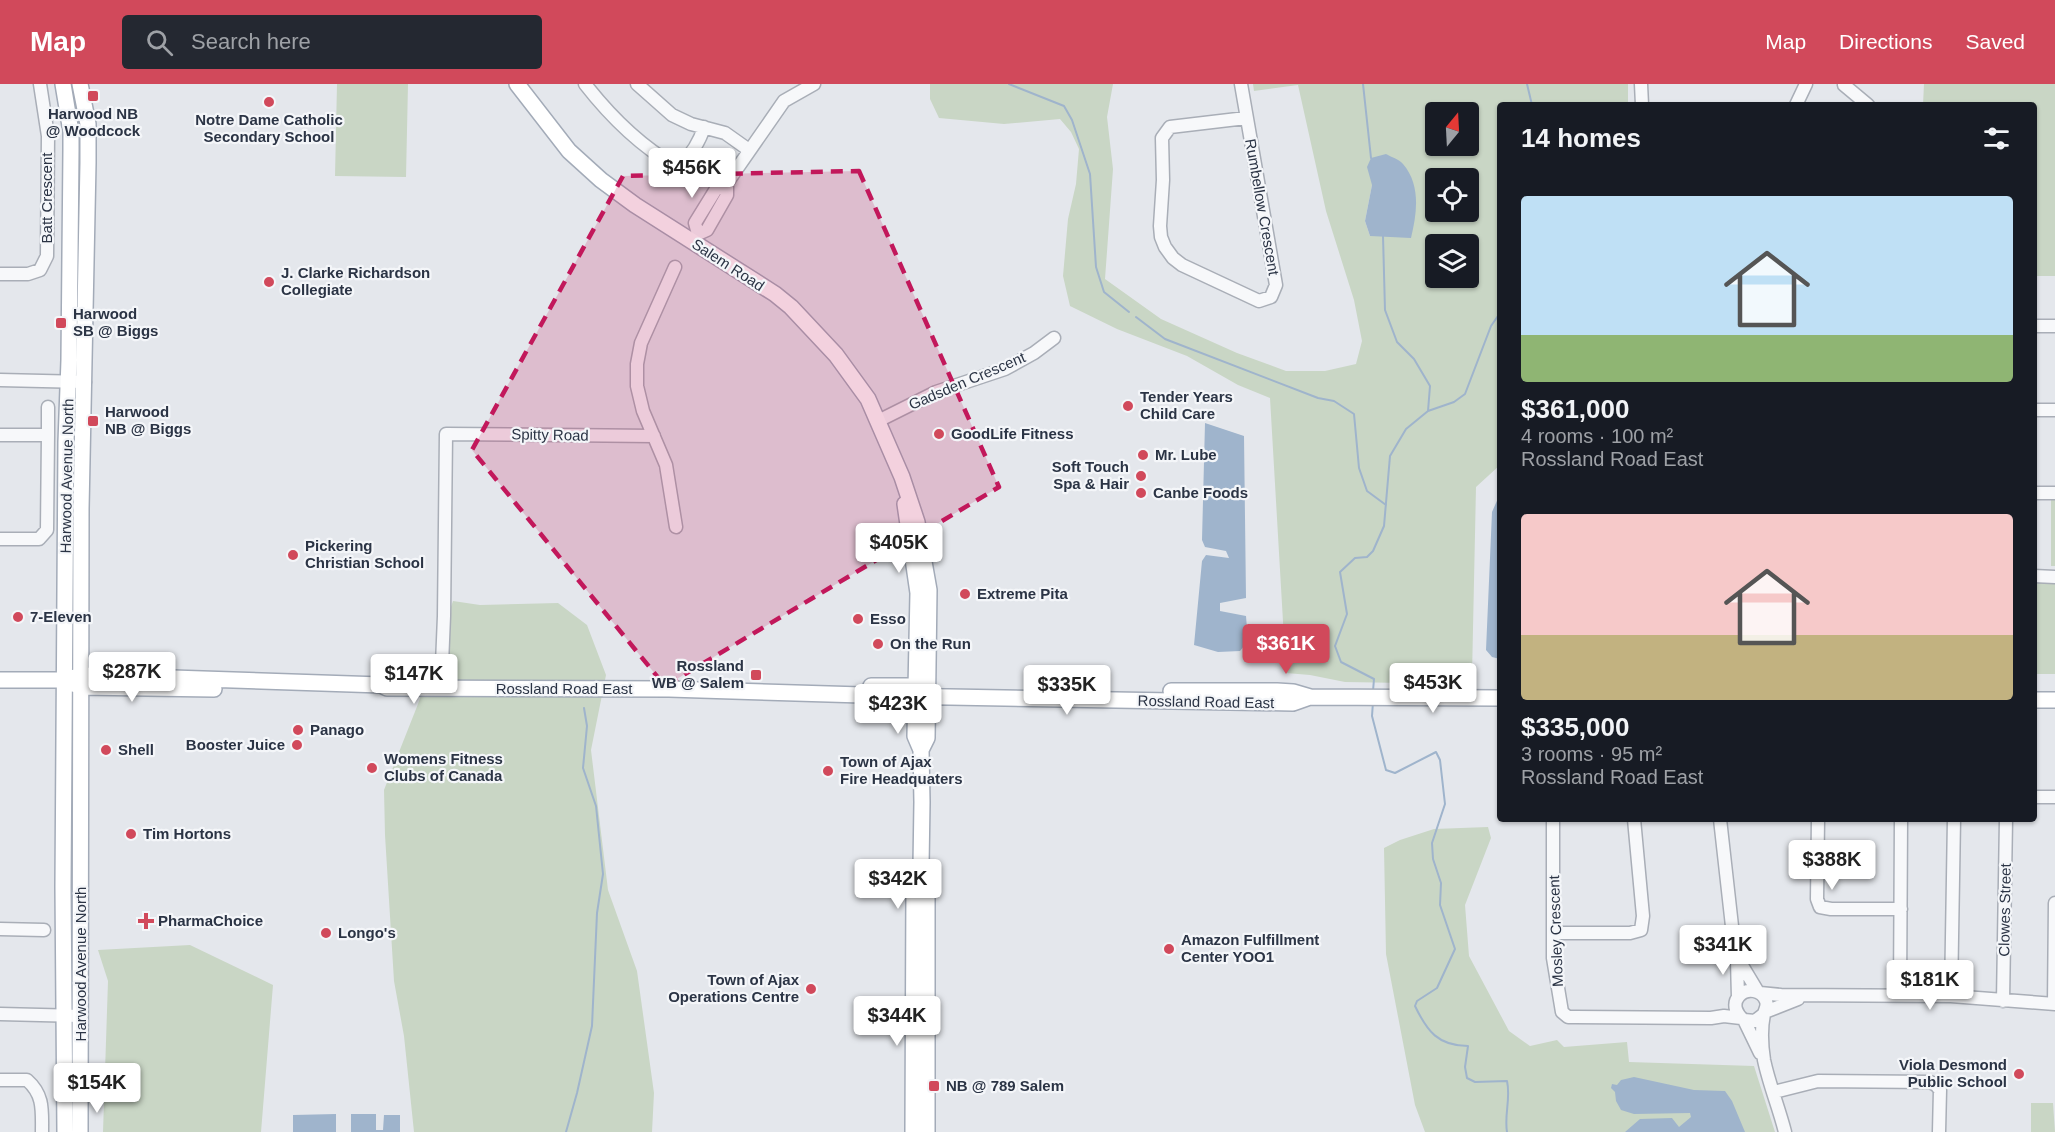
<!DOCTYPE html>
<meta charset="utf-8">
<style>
:root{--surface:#171b24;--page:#242831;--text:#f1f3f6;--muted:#9ea1a6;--accent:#d1495b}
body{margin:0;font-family:Arial,sans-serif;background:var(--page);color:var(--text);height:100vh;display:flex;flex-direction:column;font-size:22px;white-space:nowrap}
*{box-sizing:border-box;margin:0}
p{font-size:20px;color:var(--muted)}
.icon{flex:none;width:33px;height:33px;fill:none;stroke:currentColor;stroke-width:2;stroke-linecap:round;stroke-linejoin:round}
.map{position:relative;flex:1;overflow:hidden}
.side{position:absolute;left:1497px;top:18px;width:540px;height:720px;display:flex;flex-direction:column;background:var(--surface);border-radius:6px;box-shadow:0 2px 4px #0004}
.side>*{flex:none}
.needle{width:39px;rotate:18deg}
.controls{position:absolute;left:1425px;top:18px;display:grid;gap:12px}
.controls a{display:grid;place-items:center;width:54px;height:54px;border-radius:6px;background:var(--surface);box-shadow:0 2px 4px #0004;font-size:30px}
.price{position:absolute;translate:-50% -51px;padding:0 14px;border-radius:6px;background:#fff;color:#222;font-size:20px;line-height:39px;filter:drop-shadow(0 2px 3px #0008)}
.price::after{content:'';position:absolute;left:50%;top:36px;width:18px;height:14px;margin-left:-9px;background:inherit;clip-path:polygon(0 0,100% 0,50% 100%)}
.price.current{background:var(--accent);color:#fff}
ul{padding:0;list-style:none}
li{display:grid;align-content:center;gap:12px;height:318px;padding:0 24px}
li span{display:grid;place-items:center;height:186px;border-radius:6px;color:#555}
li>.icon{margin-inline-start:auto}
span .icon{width:108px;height:108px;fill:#fffc;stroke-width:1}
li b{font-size:26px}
h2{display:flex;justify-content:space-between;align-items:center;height:72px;padding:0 24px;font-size:26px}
header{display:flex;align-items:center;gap:36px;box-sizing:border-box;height:84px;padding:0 30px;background:var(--accent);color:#fff}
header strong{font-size:28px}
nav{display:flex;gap:33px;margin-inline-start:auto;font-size:21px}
.search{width:420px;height:54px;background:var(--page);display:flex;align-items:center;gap:15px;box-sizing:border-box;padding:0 21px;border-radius:6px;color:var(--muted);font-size:22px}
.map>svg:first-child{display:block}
</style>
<header>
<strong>Map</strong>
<div class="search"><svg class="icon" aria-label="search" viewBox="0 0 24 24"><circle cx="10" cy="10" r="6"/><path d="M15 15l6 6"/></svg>Search here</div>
<nav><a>Map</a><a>Directions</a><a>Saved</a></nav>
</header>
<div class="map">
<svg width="2055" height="1048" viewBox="0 0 2055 1048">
<rect width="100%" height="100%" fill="#e4e7ec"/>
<path fill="#c9d6c5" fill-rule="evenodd" d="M337,0H408L406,93L335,92Z
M930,0H1113L1107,33L1113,85L1105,195L1161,235L1237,269L1286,287H1325L1356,280L1362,257L1354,216L1326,127L1298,1L1254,7L1253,0H1628V21H1500V381L1476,403L1472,592H1438L1405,599L1345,598L1310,591L1286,589L1270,314L1238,301L1187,272L1117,245L1070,222L1063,192L1068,135L1076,100L1079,65L1071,48L1060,35L1004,40L939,34L930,15ZM1436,28H1468V62H1436ZM1436,94H1468V128H1436ZM1372,101L1383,152H1370L1365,137ZM1436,160H1468V194H1436Z
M1924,0H2055V192H2034V21H1923Z
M2051,415H2055V482H2051Z
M2034,496L2055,497V590H2034Z
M453,517L480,521L558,519L587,541L606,591L591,666L608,806L637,887L654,1009L652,1048H414L404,952L394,897L385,751L384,706L418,620Z
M1488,743L1491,754L1465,821L1469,872L1509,947L1530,962L1557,956L1564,963L1627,958L1629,978L1754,982L1775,1048H1425L1415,1021L1386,870L1384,764L1400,756L1434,745Z
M190,861L273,901L261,1048H103L108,897L98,866Z
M2031,1019H2053L2055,1048H2031Z"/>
<path fill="#9fb4cc" d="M1386,70C1391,73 1399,75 1403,80C1421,101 1417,129 1411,154L1370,152L1365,137L1372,101L1367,83L1371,74Z
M1205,339L1244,352L1246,514L1220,519V527L1246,532L1248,557L1240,567L1218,568L1194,561L1202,477L1206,471L1229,474L1226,467L1205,463L1202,456Z
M1500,410V575L1492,573L1486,566L1492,428Z
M1634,993L1694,1006L1725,1007L1732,1017L1745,1048H1625L1640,1035L1672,1034L1679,1043L1691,1033L1690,1029L1634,1030L1621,1026L1616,1017L1615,1008L1611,1004L1612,1000L1617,1001L1621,996Z
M336,1030V1048H293V1031Z
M351,1030H376V1046H383L384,1031H400V1048H351Z"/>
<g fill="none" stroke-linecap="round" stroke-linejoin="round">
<path stroke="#9fb4cc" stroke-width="2" d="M1009,0L1064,22L1072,36L1090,90L1096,183L1104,208L1129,228
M1363,0L1371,74
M1527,0L1532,21
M1383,152L1385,226L1397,258L1414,275L1430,302L1428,327
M1136,233L1165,255L1318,314L1334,317L1354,330L1359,384L1367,407L1386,421
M1373,607L1374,595L1341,578L1335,562L1347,530L1340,488L1355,474L1367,473L1373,467L1384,442L1390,372L1406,345L1428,327L1454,318L1465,310L1491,242L1500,229
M1373,618L1372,632L1386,686L1395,689L1436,668L1440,676L1445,720L1432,759L1433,775L1441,799L1440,821L1455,865L1437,904L1417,917L1415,922C1427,947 1438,962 1468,962L1465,983L1467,994L1475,998L1507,997C1511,1014 1504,1031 1507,1048
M566,1048L577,1009L592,942L597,829L603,790L596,722L583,684L587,642L584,624"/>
<defs>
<path id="minor" d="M585,0C610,32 639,61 675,82H680C690,72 700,57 704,43
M637,0L672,31L691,40L725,49L749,66
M1241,0L1276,201L1271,213L1259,217L1182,181L1173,174L1165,163L1161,153L1160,142L1163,96L1162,54L1170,43L1246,34
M1641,0L1642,21
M1844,1L1868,21
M1796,21L1806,0
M698,150L695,139L716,105L727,99L784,17L814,0
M695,154L698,150L707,146L727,111V99
M675,183L641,259L637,280V302L643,327L666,381L676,443
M0,190H28L40,186L47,172L48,52L40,0
M2034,242H2055
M0,296L85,298
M2034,326H2055
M878,337L936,308L1005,285L1034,269L1054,254
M0,351H48L47,446L39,455H0
M48,351V323
M2034,409H2055
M2034,492L2055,493
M441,604L444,532L446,350L654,352
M2034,713H2055
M1553,735V874L1562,928L1568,933H1575L1711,934L1724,932L1741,934
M1720,735L1734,860L1737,873L1758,908
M1818,735L1817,815L1820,823L1831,825H1901
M0,845L44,846
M1553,849H1630L1641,846L1643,832L1634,735
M1737,877L1738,913
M1760,909L1781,911L1951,912L2055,920
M1900,912L1901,735
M1951,912L1954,735
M2003,917L2006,735
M2054,920L2055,819
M1765,928L1798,915
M0,930L81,932
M1764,930L1755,937L1744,936C1736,930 1732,920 1739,912C1747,903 1762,906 1766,917C1768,922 1765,925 1764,930C1761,944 1762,963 1764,976C1769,1000 1779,1024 1785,1048
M1744,936L1760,969
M0,996H27C44,1011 42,1026 42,1048
M1774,1008L1818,997L1930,998L1936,1001L1940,1006L1939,1048"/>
<path id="major" d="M63,0L71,48V66L69,276L66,358L63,803L65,1048
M80,0L88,40V79L81,425L80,1048
M517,0L569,67L601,96L635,121L775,210L791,223L836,271L868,315L902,393L917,438L929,506L927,654L921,666
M905,420L918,509L915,652L921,666L922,718L921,782L914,800L913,1048
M0,596H65L82,591L381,601L387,604L669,605L895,612L1293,619L1310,613
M74,600L81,603L214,605
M871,602H925
M1171,607H1277L1293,608L1310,613L1500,614
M2034,616H2055
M921,782L927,800V1048"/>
</defs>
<use href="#minor" stroke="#a9aeb7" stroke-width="15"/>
<use href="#major" stroke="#a3abb8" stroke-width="18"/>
<use href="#minor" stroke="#f7f8fa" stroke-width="12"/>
<use href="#major" stroke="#fff" stroke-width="15"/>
</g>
<path fill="#c2185b" fill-opacity="0.2" stroke="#c2185b" stroke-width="4.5" stroke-dasharray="12 8" stroke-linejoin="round" d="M859,87L999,403L665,602L472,366L623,92Z"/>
<g fill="#d1495b" stroke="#f4f6f9" stroke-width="2">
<rect x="87" y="6" width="12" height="12" rx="3"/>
<circle cx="269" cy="18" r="6"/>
<circle cx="269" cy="198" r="6"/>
<rect x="55" y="233" width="12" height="12" rx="3"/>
<circle cx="1128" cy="322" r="6"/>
<rect x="87" y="331" width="12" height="12" rx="3"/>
<circle cx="939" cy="350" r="6"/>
<circle cx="1143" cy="371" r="6"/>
<circle cx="1141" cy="392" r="6"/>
<circle cx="1141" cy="409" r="6"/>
<circle cx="293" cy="471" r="6"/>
<circle cx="965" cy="510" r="6"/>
<circle cx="18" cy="533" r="6"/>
<circle cx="858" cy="535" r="6"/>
<circle cx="878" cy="560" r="6"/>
<rect x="750" y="585" width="12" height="12" rx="3"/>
<circle cx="298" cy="646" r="6"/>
<circle cx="297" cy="661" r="6"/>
<circle cx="106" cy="666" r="6"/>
<circle cx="372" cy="684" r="6"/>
<circle cx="828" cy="687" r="6"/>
<circle cx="131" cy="750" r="6"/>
<path d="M143 828h6v6h6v6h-6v6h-6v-6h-6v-6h6z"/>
<circle cx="326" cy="849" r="6"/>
<circle cx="1169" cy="865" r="6"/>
<circle cx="811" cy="905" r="6"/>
<circle cx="2019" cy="990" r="6"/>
<rect x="928" y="996" width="12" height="12" rx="3"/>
</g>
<g text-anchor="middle" stroke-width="4.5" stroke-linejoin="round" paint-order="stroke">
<g font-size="15" font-weight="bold" fill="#2b3445" stroke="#f4f6f9" text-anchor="start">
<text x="93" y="35" text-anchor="middle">Harwood NB<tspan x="93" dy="17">@ Woodcock</tspan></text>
<text x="269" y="41" text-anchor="middle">Notre Dame Catholic<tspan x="269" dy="17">Secondary School</tspan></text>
<text x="281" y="194">J. Clarke Richardson<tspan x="281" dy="17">Collegiate</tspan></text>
<text x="73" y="235">Harwood<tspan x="73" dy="17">SB @ Biggs</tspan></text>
<text x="1140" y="318">Tender Years<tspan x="1140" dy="17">Child Care</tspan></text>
<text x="105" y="333">Harwood<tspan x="105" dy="17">NB @ Biggs</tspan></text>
<text x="951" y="355">GoodLife Fitness</text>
<text x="1155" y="376">Mr. Lube</text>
<text x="1129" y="388" text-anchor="end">Soft Touch<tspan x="1129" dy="17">Spa &amp; Hair</tspan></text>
<text x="1153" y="414">Canbe Foods</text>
<text x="305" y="467">Pickering<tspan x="305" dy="17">Christian School</tspan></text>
<text x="977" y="515">Extreme Pita</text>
<text x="30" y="538">7-Eleven</text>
<text x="870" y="540">Esso</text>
<text x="890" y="565">On the Run</text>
<text x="744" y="587" text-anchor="end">Rossland<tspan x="744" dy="17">WB @ Salem</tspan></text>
<text x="310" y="651">Panago</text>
<text x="285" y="666" text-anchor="end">Booster Juice</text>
<text x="118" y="671">Shell</text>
<text x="384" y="680">Womens Fitness<tspan x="384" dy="17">Clubs of Canada</tspan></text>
<text x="840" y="683">Town of Ajax<tspan x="840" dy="17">Fire Headquaters</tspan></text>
<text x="143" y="755">Tim Hortons</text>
<text x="158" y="842">PharmaChoice</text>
<text x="338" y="854">Longo's</text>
<text x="1181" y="861">Amazon Fulfillment<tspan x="1181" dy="17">Center YOO1</tspan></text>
<text x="799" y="901" text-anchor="end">Town of Ajax<tspan x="799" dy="17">Operations Centre</tspan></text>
<text x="2007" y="986" text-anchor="end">Viola Desmond<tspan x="2007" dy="17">Public School</tspan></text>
<text x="946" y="1007">NB @ 789 Salem</text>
</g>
<g font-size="15" fill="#2b3445" stroke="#f4f6f9">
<text transform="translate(47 114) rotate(-90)" y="5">Batt Crescent</text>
<text transform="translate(1262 123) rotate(80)" y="5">Rumbellow Crescent</text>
<text transform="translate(728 181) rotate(33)" y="5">Salem Road</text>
<text transform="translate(967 297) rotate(-23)" y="5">Gadsden Crescent</text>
<text transform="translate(550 351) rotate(1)" y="5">Spitty Road</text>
<text transform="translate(67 392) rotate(-89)" y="5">Harwood Avenue North</text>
<text x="564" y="610">Rossland Road East</text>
<text transform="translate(1206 618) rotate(1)" y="5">Rossland Road East</text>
<text transform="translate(2005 826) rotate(-89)" y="5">Clowes Street</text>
<text transform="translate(1556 847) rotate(-92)" y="5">Mosley Crescent</text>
<text transform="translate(81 880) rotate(-90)" y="5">Harwood Avenue North</text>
</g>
</g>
</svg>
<div class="controls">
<a><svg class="needle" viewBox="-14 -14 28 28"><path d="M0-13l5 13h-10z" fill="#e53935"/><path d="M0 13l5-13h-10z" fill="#9ea1a6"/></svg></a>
<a><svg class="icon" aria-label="locate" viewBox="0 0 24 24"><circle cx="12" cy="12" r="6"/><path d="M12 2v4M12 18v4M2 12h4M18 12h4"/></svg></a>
<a><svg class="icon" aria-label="layers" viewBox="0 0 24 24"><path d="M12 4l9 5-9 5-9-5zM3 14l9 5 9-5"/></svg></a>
</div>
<b class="price" style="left:692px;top:115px">$456K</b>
<b class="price" style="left:899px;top:490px">$405K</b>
<b class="price current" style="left:1286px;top:591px">$361K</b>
<b class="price" style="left:132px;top:619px">$287K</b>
<b class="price" style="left:414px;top:621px">$147K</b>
<b class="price" style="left:1433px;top:630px">$453K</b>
<b class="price" style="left:1067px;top:632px">$335K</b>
<b class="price" style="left:898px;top:651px">$423K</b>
<b class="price" style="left:1832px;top:807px">$388K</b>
<b class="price" style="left:898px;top:826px">$342K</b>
<b class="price" style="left:1723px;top:892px">$341K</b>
<b class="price" style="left:1930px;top:927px">$181K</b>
<b class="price" style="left:897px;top:963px">$344K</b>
<b class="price" style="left:97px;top:1030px">$154K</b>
<section class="side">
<h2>14 homes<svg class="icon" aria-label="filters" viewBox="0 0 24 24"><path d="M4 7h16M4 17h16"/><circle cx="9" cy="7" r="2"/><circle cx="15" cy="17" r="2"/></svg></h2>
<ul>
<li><span style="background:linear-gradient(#bfe0f5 75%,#8fb573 0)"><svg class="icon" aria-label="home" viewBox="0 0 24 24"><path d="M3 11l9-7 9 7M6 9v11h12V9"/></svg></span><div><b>$361,000</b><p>4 rooms · 100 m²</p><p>Rossland Road East</p></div></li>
<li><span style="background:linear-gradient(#f6c9c9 65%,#c2b280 0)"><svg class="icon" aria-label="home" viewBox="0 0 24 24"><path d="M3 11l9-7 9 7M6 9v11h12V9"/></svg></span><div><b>$335,000</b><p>3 rooms · 95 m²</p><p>Rossland Road East</p></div></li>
</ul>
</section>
</div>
